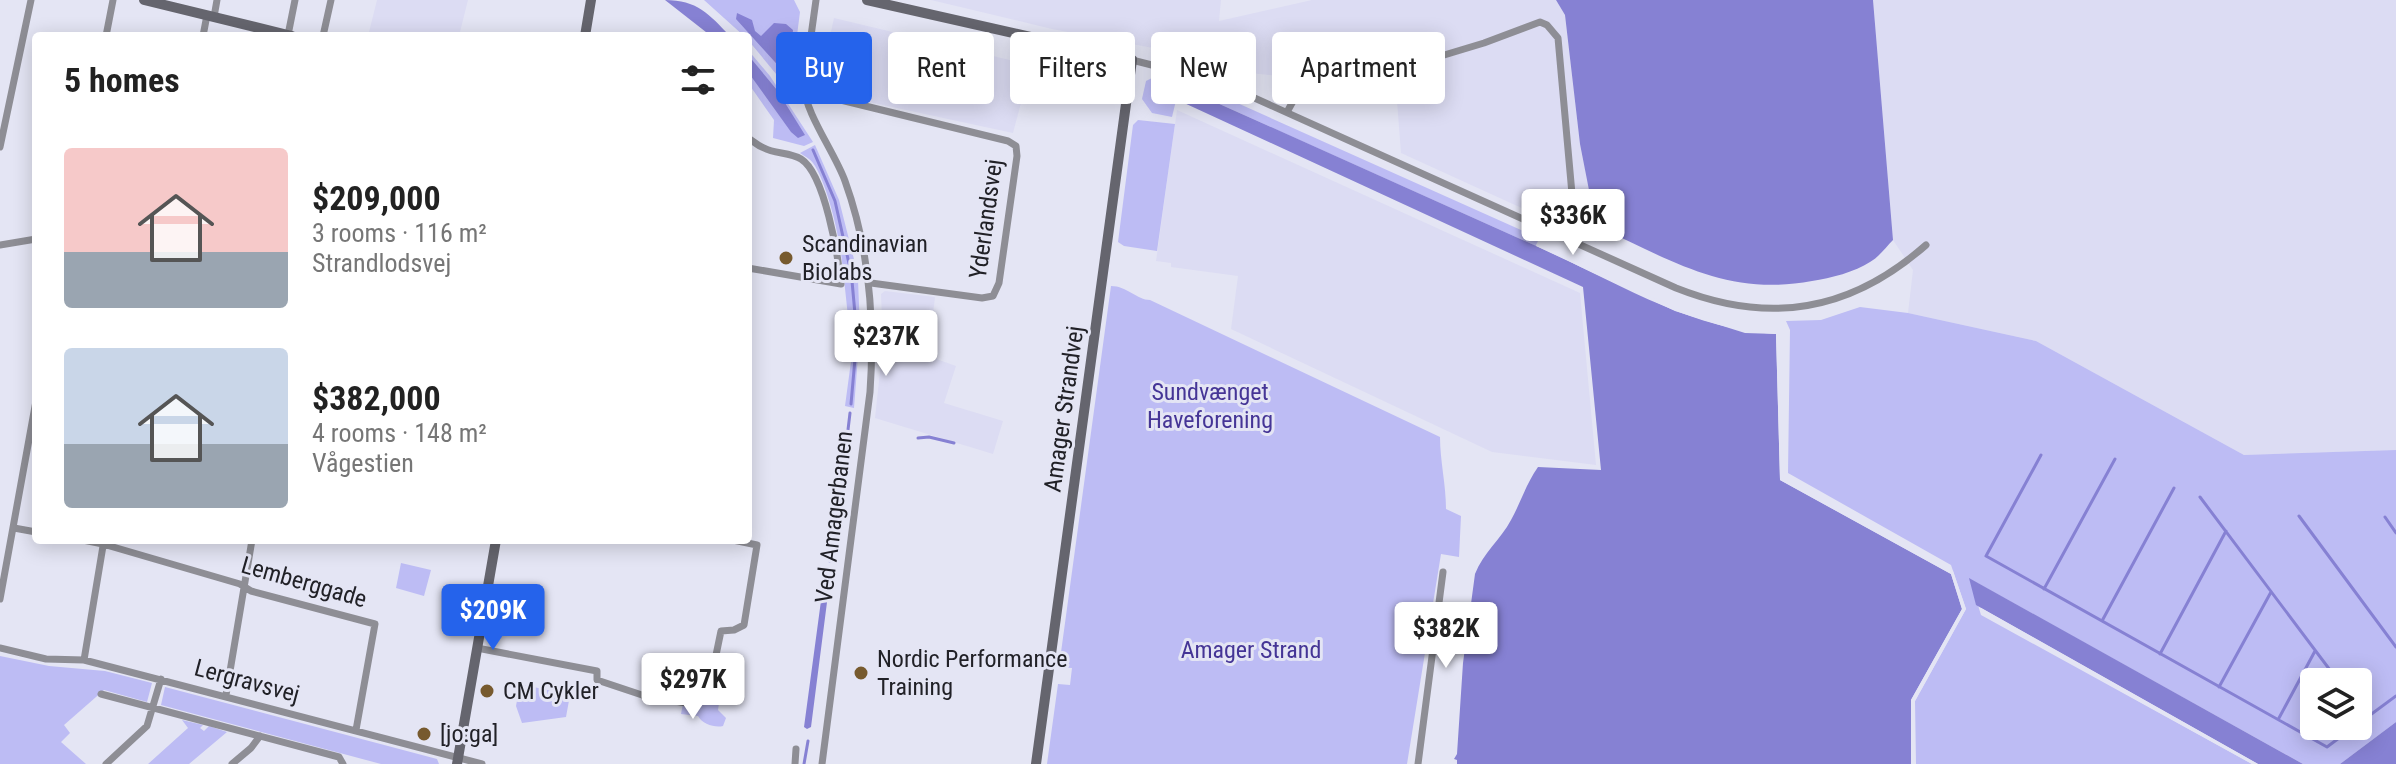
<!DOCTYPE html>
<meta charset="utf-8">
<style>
:root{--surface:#fff;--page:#f6f6f6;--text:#222;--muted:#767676;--accent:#2563eb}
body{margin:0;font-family:"Roboto Condensed",sans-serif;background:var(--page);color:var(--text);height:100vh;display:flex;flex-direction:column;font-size:30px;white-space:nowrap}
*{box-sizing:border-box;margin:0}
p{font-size:26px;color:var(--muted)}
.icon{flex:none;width:44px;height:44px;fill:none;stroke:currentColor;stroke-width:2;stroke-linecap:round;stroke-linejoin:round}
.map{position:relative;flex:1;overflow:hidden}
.panel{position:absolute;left:32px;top:32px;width:720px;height:512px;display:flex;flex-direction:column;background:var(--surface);border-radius:8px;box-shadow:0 4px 20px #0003}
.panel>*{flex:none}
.guide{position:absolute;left:776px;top:32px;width:760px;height:72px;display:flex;gap:16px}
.buttons{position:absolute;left:2300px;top:668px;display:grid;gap:16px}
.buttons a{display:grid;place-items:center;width:72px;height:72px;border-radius:8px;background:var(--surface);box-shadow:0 4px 20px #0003;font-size:40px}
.price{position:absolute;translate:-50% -68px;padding:0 18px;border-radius:8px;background:#fff;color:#222;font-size:26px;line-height:52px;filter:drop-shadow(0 2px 4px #0008)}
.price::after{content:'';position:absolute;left:50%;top:48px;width:24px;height:18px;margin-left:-12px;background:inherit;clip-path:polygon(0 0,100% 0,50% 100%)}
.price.current{background:var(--accent);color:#fff}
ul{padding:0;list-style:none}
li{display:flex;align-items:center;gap:24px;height:200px;padding:0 32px}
li span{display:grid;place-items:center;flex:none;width:224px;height:160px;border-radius:8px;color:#555}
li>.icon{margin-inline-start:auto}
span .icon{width:96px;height:96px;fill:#fffc;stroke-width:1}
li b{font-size:34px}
h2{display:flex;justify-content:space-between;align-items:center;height:96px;padding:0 32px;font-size:34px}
.pill{padding:0 28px;border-radius:8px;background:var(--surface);box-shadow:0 4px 20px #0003;font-size:28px;line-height:72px}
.pill.current{background:var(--accent);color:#fff}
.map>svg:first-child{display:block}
</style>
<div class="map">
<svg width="2396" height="764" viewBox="0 0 2396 764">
<rect width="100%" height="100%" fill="#e4e5f4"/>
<path fill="#dcdcf3" d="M377,0H468L459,36H368Z
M931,0H1221L1219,21L1312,0H1556L1565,15L1580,144L1596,226V242L1401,153L1395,75L1321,80L1229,71L1169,51L1052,29Z
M1873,0H2396V450L2244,455L2036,341L1908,313L1913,270L1893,240Z
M834,18L1031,65L1013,133L818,91Z
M1177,110L1580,293L1596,465L1492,452L1231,329L1238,276L1171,267V263L1156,261Z
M885,291L935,297L928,356L956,366L944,403L1003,421L993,454L875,418L883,344L881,294Z"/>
<path fill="#bdbcf4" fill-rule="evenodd" d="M704,0H794L800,12L791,82L786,86L748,40V36H744Z
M748,50L770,76L813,142L804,146L773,138L774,120L748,83Z
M1154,77L1206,89L1539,238L1536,246L1186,89L1179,88L1172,117L1152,113L1142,99L1146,81Z
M1138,120L1175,124L1157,251L1124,246L1118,242L1133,125Z
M815,145L839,200L858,275L843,273C842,246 829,189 815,166C812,160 806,157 800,153Z
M844,279L858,280L860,330L854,408L845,406L852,354Z
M1111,286C1127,286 1137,300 1150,300L1440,437C1440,461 1446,484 1446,509L1461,516L1459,557L1441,554L1407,764H1047L1058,684L1070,685L1072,668L1059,667Z
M1860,307L1908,313L2036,341L2244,455L2396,450V722L2340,764H2303L1970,579L1981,615L2252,764H1916L1915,701L1966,609L1951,565L1788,473L1790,330L1786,321L1821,320ZM2314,682H2358V726H2314Z
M401,563L431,570L424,596L396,588Z
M0,656L49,666L105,671L152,683L147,702L104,690L64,725L70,733L61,742L86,764H0Z
M688,678L722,684L718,710L726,718L723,726C715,728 702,724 698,716L681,714Z
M520,684L570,695L566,717L522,723L516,706Z
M165,687L437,759L439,764H381L161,705Z
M182,720L203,725L200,728L204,731L209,726L227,732L189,764H148L188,728Z"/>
<path fill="#8681d3" d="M665,0C697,0 709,14 730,36H711Z
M1556,0H1873L1893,240C1886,247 1879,257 1870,262C1855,272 1831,278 1812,281C1727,297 1671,260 1596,226L1580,144L1565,15Z
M737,13L752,20L755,31L761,36L774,23L786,24L793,30L789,70L784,72L736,19Z
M748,55L777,90L805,135L798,138L791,132L748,72Z
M1186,89C1305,142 1424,196 1543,249C1618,283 1692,330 1776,334L1780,480L1951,574L1962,609L1911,700V764H1457V760L1454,759L1457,754L1463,663L1475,574C1483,553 1501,539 1511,520C1521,502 1526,484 1538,467L1601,470L1583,287L1182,102Z
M827,568L831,571L811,727L807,729L804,727L825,571Z
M1969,578L2303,764H2258L1976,605Z
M2396,722V764H2340Z"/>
<path fill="#e4e5f4" d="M1537,243L1676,308L1746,329L1778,331L1784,478L1953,571L1966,609L1915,701V764H1911V700L1962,609L1951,574L1780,480L1776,334L1745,333L1675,311L1536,246Z
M1981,608L2258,764H2252L2140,702L1981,613Z"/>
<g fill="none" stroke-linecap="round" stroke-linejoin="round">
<path stroke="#8681d3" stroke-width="3" d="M813,150L835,201L850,268
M851,404L857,336L852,281
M918,438L929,437L954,443
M845,455L850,413
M2041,455L1986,556L2327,747L2355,726
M2200,497L2339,682
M2299,516L2396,647
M2385,517L2396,533
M830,561L843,464
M2044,589L2115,459
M2102,621L2174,488
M2160,654L2226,531
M2219,687L2271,592
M2358,708L2365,717
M2279,718L2315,651
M2358,724L2396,696
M804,764L808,741"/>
<path stroke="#8e8e95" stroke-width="7" d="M816,0L804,86C805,113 835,153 845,181C870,250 875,320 870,392L822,764
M214,17L217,0
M288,35L295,0
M106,36L113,0
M203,36L207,15
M323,36L331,0
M1132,60L1219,82L1676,288C1769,325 1850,312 1926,245
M804,91L1008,141L1016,146L1017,156L999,283L993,296L982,298L871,283
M1287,112L1301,87L1308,80L1421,62L1484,43L1540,22L1547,25L1558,38L1573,205L1566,237
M748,138C753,141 758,146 764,148C775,154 790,152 801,159C825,174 838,256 841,284L748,268
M0,147L31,0
M0,245L36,239
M14,528L36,532
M83,540L103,544L240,584L251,591L375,624L356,730
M0,599L36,401
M0,648L46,659L84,660L482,764
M477,648L597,671V680L642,695L697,705L710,684L721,631L734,630L744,625L757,545L733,540
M84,660L104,540
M101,694L339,757L343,764
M226,695L252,540
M106,764L147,726L161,679
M232,764L251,748L260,736
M795,764L796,749
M1418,764L1443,572"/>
<path stroke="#65656e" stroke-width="10" d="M144,0L292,36
M867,0L1132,60L1036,764
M585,36L591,0
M1046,43L1058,52L1115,68L1121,73L1128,89
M457,764L496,540"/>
</g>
<g fill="#775a2e" stroke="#e4e5f4" stroke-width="3">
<circle cx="786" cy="258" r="8"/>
<circle cx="861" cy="673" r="8"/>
<circle cx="487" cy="691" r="8"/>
<circle cx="424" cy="734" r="8"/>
</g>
<g text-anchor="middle" stroke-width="6" stroke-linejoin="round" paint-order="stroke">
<g font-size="24" fill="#212127" stroke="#e4e5f4">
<text transform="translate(986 219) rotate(-82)" y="8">Yderlandsvej</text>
<text transform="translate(1064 409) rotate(-82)" y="8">Amager Strandvej</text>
<text transform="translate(834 517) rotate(-83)" y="8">Ved Amagerbanen</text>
<text transform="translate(304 582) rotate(16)" y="8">Lemberggade</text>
<text transform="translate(247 681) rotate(15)" y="8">Lergravsvej</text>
</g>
<g font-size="24" fill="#212127" stroke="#e4e5f4" text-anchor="start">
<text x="802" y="252">Scandinavian<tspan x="802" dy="28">Biolabs</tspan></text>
<text x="877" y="667">Nordic Performance<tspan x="877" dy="28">Training</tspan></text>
<text x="503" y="699">CM Cykler</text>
<text x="440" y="742">[jo:ga]</text>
</g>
<g font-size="24" fill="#453596" stroke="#e4e5f4">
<text x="1210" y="400">Sundvænget<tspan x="1210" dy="28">Haveforening</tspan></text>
<text x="1251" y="658">Amager Strand</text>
</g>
</g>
</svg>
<div class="buttons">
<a><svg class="icon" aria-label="layers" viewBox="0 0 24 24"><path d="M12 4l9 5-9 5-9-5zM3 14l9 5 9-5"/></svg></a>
</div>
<b class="price" style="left:1573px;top:257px">$336K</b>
<b class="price" style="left:886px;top:378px">$237K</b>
<b class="price current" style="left:493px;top:652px">$209K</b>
<b class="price" style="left:1446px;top:670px">$382K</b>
<b class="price" style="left:693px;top:721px">$297K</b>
<div class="guide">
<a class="pill current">Buy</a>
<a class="pill">Rent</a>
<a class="pill">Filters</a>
<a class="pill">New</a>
<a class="pill">Apartment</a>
</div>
<section class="panel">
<h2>5 homes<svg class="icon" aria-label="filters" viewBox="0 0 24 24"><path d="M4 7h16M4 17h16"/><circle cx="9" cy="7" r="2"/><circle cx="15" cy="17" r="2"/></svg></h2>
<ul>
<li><span style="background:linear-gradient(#f6c9c9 65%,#9aa5b1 0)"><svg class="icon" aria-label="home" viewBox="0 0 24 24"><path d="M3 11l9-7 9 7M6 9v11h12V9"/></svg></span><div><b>$209,000</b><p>3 rooms · 116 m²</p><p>Strandlodsvej</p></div></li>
<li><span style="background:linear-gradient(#c9d6e8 60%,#9aa5b1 0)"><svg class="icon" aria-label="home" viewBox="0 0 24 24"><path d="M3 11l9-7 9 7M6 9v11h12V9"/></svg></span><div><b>$382,000</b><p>4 rooms · 148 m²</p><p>Vågestien</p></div></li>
</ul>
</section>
</div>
